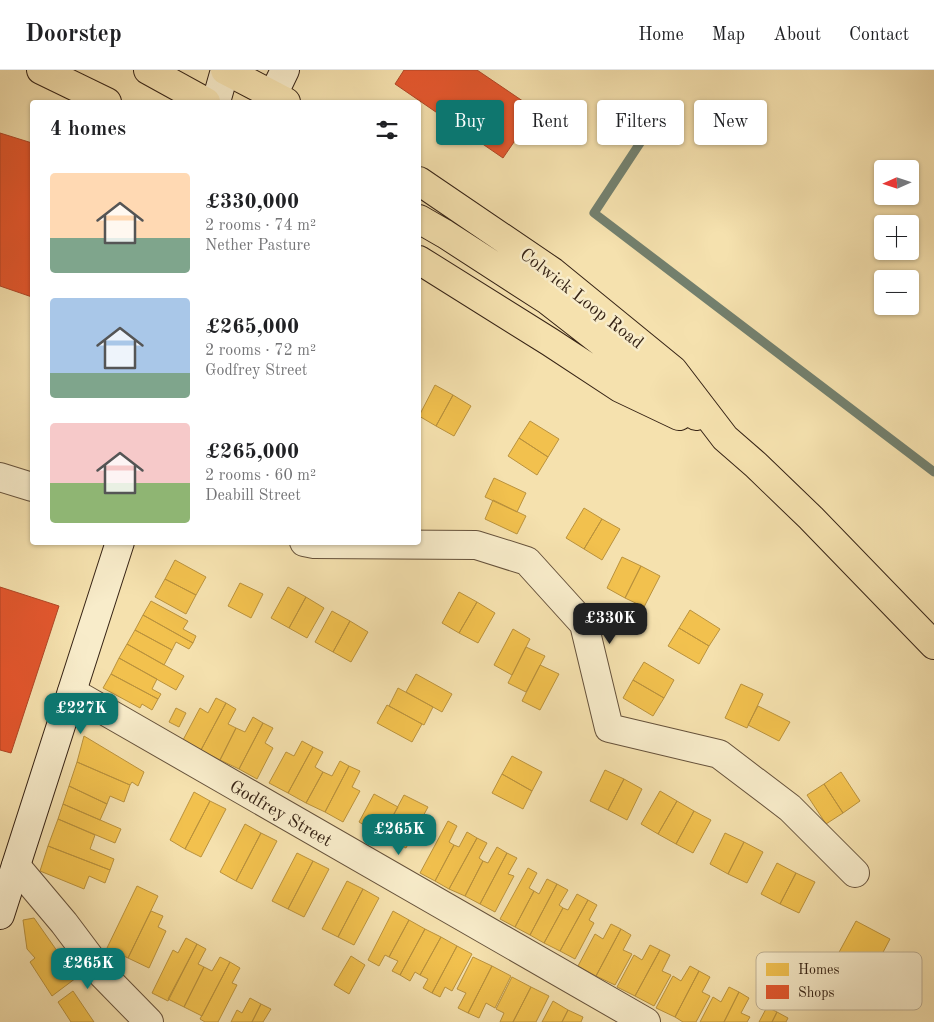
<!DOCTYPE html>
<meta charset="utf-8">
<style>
:root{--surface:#fff;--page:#f2f2f2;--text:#202124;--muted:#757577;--line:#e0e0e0;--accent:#0f766e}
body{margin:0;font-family:"Old Standard TT",serif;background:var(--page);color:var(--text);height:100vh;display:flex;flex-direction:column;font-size:19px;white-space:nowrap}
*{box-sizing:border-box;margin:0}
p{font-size:16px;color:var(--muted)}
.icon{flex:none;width:28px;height:28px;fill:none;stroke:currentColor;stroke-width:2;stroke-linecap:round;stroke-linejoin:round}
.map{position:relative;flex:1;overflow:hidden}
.panel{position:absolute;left:30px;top:30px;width:391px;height:445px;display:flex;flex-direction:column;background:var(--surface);border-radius:5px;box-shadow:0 1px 4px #0004}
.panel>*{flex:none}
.hud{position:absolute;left:436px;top:30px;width:422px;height:45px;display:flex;gap:10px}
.needle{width:32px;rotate:267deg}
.buttons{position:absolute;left:874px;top:90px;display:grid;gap:10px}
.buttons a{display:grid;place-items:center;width:45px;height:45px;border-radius:5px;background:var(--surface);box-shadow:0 1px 4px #0004;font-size:25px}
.price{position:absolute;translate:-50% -42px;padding:0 11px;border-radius:10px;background:var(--accent);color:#fff;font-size:16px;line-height:32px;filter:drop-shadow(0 1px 2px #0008)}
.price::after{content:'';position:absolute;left:50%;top:30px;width:15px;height:11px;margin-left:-8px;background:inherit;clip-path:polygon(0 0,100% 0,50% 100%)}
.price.on{background:#222;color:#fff}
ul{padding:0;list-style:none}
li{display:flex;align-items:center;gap:15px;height:125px;padding:0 20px}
li span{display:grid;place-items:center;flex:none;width:140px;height:100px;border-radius:5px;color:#555}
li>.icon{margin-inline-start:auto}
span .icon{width:60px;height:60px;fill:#fffc;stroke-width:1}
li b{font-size:21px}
h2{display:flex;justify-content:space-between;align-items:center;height:60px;padding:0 20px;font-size:21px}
.chip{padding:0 18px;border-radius:5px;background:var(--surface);box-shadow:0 1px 4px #0004;font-size:18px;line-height:45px}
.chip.on{background:var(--accent);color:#fff}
header{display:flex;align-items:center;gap:30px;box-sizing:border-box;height:70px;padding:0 25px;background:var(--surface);border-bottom:1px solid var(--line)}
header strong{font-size:24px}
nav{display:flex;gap:28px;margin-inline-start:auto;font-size:18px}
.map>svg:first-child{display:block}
</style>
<header>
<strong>Doorstep</strong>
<nav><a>Home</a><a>Map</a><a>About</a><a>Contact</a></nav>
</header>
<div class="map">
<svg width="934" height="952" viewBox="0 0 934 952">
<rect width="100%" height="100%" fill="#f5e1ae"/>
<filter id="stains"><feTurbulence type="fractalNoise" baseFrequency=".004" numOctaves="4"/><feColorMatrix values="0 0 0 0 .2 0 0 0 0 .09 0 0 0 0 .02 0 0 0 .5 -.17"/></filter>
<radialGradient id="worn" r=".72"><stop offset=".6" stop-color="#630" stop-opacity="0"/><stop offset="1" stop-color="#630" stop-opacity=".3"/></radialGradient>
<path fill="#f2c14e" stroke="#ba923d" d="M435,315L453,325L436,356L419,346Z
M453,325L471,336L454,366L436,356Z
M530,351L559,369L548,387L519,368Z
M519,368L548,387L537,405L508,386Z
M494,408L526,423L517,442L485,427Z
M493,430L526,446L517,464L485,449Z
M584,438L602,449L584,479L566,468Z
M602,449L620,459L602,490L584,479Z
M622,487L641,496L625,528L607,518Z
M175,490L206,507L196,525L165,509Z
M641,496L660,506L644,537L625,528Z
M165,509L196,525L186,544L155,527Z
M240,513L263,524L251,548L228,536Z
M288,517L306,527L289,558L271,548Z
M459,522L477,532L459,563L442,553Z
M306,527L324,538L307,568L289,558Z
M151,531L188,551L183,559L196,566L193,573L143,545Z
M477,532L495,543L478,573L459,563Z
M690,540L720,559L709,576L679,558Z
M332,541L350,551L333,582L315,572Z
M143,545L193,573L189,579L176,572L172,580L135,560Z
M350,551L368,562L351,592L333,582Z
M679,558L709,576L699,594L668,576Z
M513,559L530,569L512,605L494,595Z
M135,560L172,580L164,595L127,574Z
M127,574L184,606L176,620L119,588Z
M526,577L545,586L526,622L508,613Z
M119,588L157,609L152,619L161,624L158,629L111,604Z
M644,592L674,610L664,628L633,610Z
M540,595L559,604L540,640L522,631Z
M111,604L158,629L152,640L142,634L140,638L103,618Z
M416,604L452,624L442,642L406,622Z
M633,610L664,628L653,646L623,628Z
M741,614L763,624L747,658L725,648Z
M398,618L433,637L424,655L389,636Z
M216,628L226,633L201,680L183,670L200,638L208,643Z
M226,633L236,639L228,654L236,658L220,690L201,680Z
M387,635L422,654L412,672L377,653Z
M758,636L790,652L779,671L748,655Z
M176,638L186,643L179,657L169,652Z
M253,647L263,653L239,699L220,690L236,658L245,662Z
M263,653L273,658L265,673L273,678L257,709L239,699Z
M84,666L144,702L138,716L132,712L130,715L77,692Z
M302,671L313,677L288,723L269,713L286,682L294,686Z
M313,677L323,682L315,697L323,702L306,733L288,723Z
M512,686L542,702L532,721L502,704Z
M340,691L349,696L325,742L306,733L323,702L332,706Z
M77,692L130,715L124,732L110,726L107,734L69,716Z
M349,696L360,701L352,717L360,721L343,752L325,742Z
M605,700L624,709L608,740L590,731Z
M841,702L860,731L843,743L824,714Z
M502,704L532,721L523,739L492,723Z
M624,709L642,719L627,750L608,740Z
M824,714L843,743L826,754L807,725Z
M69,716L107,734L100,750L63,734Z
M660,721L677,731L658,764L641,754Z
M194,722L210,731L185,779L170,770Z
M374,724L398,737L382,766L359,752Z
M404,725L428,737L406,778L382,766Z
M210,731L226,739L201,787L185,779Z
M677,731L694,741L676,774L658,764Z
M63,734L121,759L115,773L58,749Z
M694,741L711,750L693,783L676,774Z
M58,749L95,765L90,779L114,789L110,800L48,776Z
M448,751L457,756L449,772L454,775L435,811L420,803Z
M245,754L261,763L236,811L220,802Z
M467,762L477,768L449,819L435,811L454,775L459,777Z
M261,763L277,771L252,819L236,811Z
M725,763L744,772L728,804L710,794Z
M477,768L487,773L479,788L483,791L465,826L449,819Z
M744,772L763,782L747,813L728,804Z
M48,776L110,800L105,813L89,806L84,819L40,801Z
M497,777L507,783L480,834L465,826L483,791L488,793Z
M297,783L313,791L288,839L272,831Z
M507,783L517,788L508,804L514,806L495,842L480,834Z
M313,791L329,799L304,847L288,839Z
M777,793L796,803L780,834L761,824Z
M528,798L537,803L529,818L534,821L515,857L500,849Z
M796,803L815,812L799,843L780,834Z
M547,809L557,814L530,865L515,857L534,821L539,824Z
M347,811L363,819L338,867L322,859Z
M557,814L568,820L559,835L563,838L544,873L530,865Z
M137,816L158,826L128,888L107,878Z
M363,819L379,828L354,875L338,867Z
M577,824L588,830L560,881L544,873L563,838L568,840Z
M588,830L597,835L589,850L594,853L575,889L560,881Z
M151,841L163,846L158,857L166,861L149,898L128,888Z
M393,841L409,850L389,887L385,885L379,896L368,890Z
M34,848L76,908L52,926L30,892L35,888L27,879L23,850Z
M409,850L425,859L400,905L392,901L398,891L389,887Z
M856,851L890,869L859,928L824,910Z
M611,854L621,859L596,906L578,896L595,864L603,869Z
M425,859L441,867L420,905L415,902L410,911L400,905Z
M621,859L631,865L623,880L632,884L615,915L596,906Z
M441,867L457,876L432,923L423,918L428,909L420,905Z
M186,868L197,874L168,931L152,923L173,880L178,883Z
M197,874L206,879L198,894L204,897L184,937L168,929Z
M650,875L660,880L635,926L617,917L634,885L642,890Z
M457,876L472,884L452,921L445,917L440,927L432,923Z
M660,880L670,885L662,901L671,905L654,936L635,926Z
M351,886L365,895L349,924L334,915Z
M220,887L230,892L202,946L184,937L204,897L212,901Z
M473,887L492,896L468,943L458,938L466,923L457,919Z
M230,892L240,898L232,913L237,915L218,952H205L200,949Z
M492,896L511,906L495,938L486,933L479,948L468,943Z
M690,896L699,901L675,947L656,938L673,906L681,911Z
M699,901L710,907L702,922L710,926L696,952H683L675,947Z
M512,907L531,917L513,952H500L504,943L496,939Z
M531,917L549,926L536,952H513Z
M729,917L739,922L724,952H700L713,927L721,932Z
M73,921L94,952H71L58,932Z
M739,922L749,928L741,943L750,947L747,952H724Z
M250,928L261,934L252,952H231L237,940L242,943Z
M553,931L568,940L562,952H542Z
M261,934L271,939L263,952H252Z
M767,937L777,942L772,952H759Z
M568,940L583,947L581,952H562Z
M777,942L788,948L786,952H772Z"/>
<path fill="#e4572e" stroke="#b04726" d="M404,0H477L536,40L503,88L395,14Z
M0,63L32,73V227L0,216Z
M0,517L59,536L11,683L0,680Z"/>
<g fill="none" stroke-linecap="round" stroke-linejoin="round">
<path stroke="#73806e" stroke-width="9" d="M644,67L594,143L934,402"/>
<defs>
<path id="street" d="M0,407L32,417
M304,472L314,474L476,475L527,491L584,554L609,658L719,684L790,738L855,803
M72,622L646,952
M16,796L64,853L103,905L149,952"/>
<path id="secondary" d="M216,32L225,0
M271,32L273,25L285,0
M0,845L120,472"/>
<path id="primary" d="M41,0L107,32
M148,0L206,32
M225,0L286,32
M419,111L553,202L673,300L725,368L756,395L811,448L934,575
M419,149L445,164L547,230L696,346
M419,190L550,272L620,318L679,346"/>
</defs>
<use href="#street" stroke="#66523b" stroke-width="30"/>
<use href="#secondary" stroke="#362315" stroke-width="30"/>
<use href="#primary" stroke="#362315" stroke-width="30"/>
<use href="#street" stroke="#f8ecca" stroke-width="28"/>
<use href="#secondary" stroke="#f8ecca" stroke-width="28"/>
<use href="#primary" stroke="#f5e1ae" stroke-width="28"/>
</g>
<g text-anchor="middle" stroke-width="5" stroke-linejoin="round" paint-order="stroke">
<g font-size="18" fill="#362315" stroke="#f8ecca">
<text transform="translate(582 228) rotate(38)" y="6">Colwick Loop Road</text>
<text transform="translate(281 743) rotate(30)" y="6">Godfrey Street</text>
</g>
</g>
<rect x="756" y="882" width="166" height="58" rx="8" fill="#f8ecca" stroke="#beb094" stroke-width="1"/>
<rect x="766" y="893" width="23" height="13" fill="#f2c14e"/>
<rect x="766" y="915" width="23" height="14" fill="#e4572e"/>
<g font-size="14" fill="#362315">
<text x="798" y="904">Homes</text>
<text x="798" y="927">Shops</text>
</g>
<rect width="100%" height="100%" filter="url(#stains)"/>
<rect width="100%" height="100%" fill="url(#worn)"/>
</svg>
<div class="buttons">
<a><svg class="needle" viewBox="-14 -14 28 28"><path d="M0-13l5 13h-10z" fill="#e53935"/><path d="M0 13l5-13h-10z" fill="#757577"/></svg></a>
<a>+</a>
<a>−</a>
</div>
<b class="price on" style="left:610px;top:575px">£330K</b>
<b class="price" style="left:81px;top:665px">£227K</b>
<b class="price" style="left:399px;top:786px">£265K</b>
<b class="price" style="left:88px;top:920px">£265K</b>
<div class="hud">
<a class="chip on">Buy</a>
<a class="chip">Rent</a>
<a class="chip">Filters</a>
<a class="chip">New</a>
</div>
<section class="panel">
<h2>4 homes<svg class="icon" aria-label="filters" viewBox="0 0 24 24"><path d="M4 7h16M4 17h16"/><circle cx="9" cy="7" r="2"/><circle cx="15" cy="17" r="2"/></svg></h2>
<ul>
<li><span style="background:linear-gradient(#ffd9b3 65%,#7fa58c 0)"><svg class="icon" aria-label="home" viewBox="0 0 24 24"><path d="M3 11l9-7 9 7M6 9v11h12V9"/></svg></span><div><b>£330,000</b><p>2 rooms · 74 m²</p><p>Nether Pasture</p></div></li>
<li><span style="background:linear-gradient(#a9c7e8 75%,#7fa58c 0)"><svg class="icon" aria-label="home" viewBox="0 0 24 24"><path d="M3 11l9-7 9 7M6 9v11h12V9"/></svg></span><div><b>£265,000</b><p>2 rooms · 72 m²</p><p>Godfrey Street</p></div></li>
<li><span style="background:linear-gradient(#f6c9c9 60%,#8fb573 0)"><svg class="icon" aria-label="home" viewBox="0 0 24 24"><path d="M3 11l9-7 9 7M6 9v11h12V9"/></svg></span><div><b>£265,000</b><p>2 rooms · 60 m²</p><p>Deabill Street</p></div></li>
</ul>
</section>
</div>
